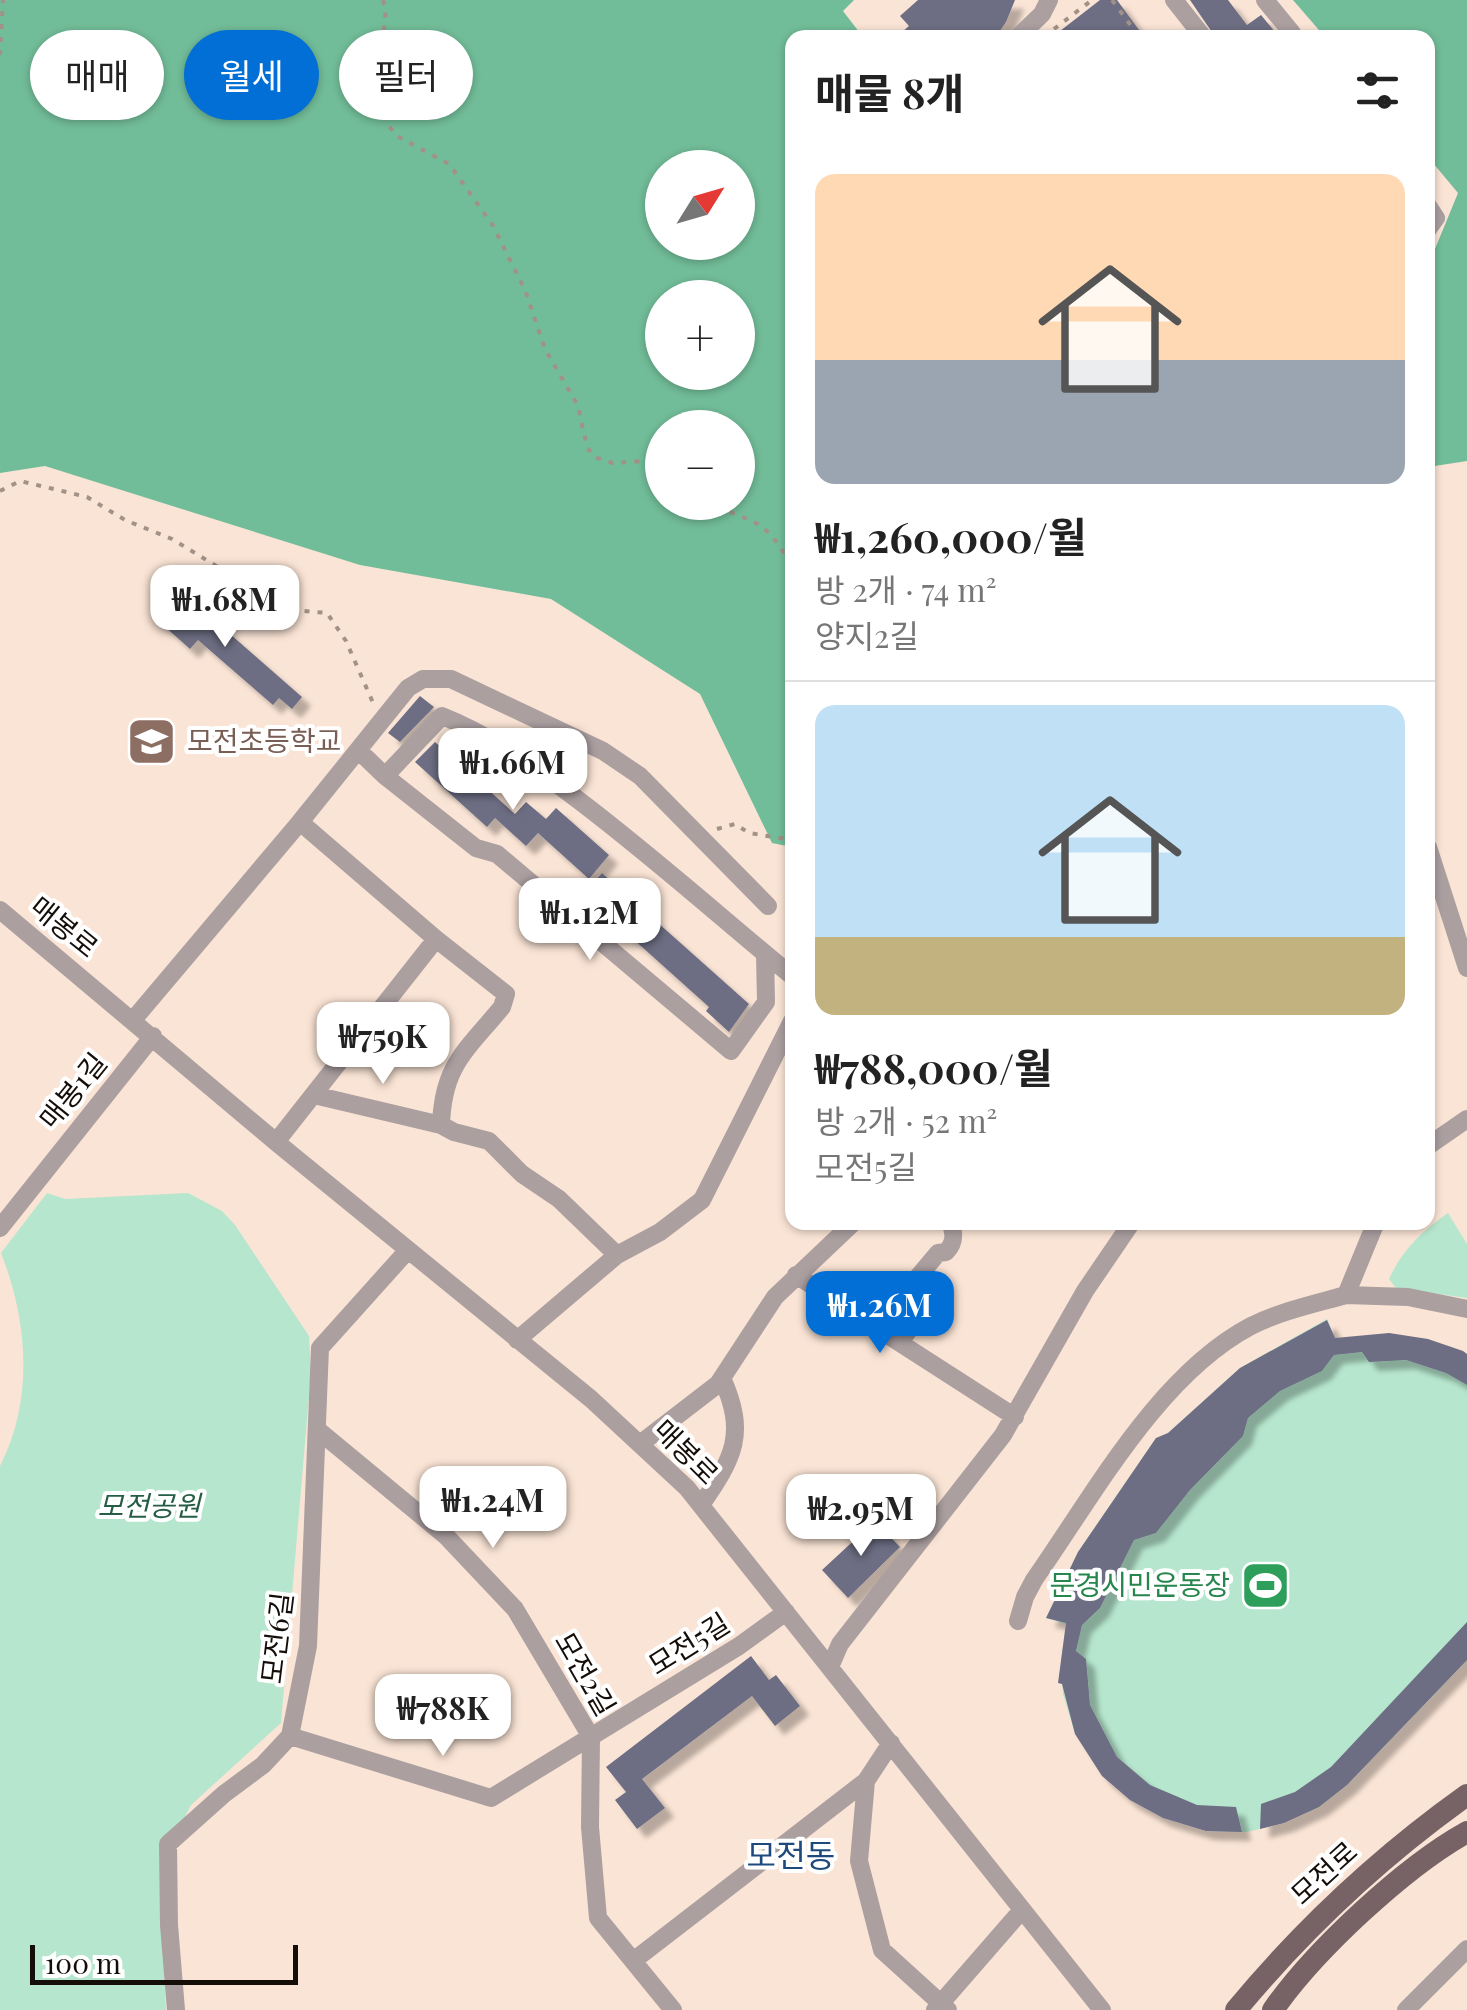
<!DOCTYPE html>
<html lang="ko">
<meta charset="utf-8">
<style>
:root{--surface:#fff;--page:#f2f2f2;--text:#222;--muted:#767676;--line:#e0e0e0;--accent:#026fd6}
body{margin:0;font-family:"Playfair Display","Noto Sans KR",serif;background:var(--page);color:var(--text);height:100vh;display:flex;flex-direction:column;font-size:38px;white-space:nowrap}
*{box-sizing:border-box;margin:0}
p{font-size:32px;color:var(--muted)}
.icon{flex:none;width:55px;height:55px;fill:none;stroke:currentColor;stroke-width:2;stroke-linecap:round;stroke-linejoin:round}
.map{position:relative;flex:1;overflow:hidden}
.details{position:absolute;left:785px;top:30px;width:650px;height:1200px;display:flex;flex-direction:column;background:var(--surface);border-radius:20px;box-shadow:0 2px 8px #0004}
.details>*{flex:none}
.top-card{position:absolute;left:30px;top:30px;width:605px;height:90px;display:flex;gap:20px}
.needle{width:65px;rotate:53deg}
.controls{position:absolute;left:645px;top:150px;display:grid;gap:20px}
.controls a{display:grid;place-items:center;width:110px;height:110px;border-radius:50%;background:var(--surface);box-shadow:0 2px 8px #0004;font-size:50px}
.scale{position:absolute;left:30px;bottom:25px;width:268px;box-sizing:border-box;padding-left:10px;border:5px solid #140d08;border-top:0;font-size:28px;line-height:35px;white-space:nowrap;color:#140d08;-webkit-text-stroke:8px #fff;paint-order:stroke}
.price{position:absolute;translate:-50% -85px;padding:0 22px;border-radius:20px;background:#fff;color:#222;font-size:32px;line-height:65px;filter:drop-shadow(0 2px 5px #0008)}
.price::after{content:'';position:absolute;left:50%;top:60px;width:30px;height:22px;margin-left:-15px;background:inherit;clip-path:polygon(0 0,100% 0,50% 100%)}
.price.current{background:var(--accent);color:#fff}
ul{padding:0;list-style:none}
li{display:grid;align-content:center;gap:20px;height:530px;padding:0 30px}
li+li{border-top:2px solid var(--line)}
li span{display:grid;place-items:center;height:310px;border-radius:20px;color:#555}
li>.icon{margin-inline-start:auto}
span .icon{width:180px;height:180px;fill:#fffc;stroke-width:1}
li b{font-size:42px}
h2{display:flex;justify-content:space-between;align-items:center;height:120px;padding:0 30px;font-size:42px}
.tag{padding:0 35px;border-radius:45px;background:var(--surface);box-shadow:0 2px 8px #0004;font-size:35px;line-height:90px}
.tag.current{background:var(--accent);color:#fff}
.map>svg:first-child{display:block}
</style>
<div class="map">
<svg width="1467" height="2010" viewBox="0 0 1467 2010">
<defs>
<filter id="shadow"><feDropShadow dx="9" dy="9" stdDeviation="2.5" flood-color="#0004"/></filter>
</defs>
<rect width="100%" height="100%" fill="#fae4d5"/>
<path fill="#b6e6cd" d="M47,1193L65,1199L188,1193L222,1211L235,1225L309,1336L311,1373L281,1723L191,1805L173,1841L163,1950L166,2010H0V1466C34,1400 28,1321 1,1253Z
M1448,1213L1467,1244V1298L1396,1288L1389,1279C1402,1250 1422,1231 1448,1213Z
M1327,1319L1335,1338L1467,1354V1660L1347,1785L1319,1807L1283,1823L1247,1832L1206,1831L1075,1734L1063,1694L1061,1661L1066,1624L1046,1618L1078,1552L1156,1438L1168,1433L1240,1368Z"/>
<path fill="#72bd99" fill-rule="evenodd" d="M0,0H854L843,11L863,37L792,38V847L772,843L700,694L551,599L360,565L45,466L0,473ZM662,168H738V242H662ZM662,298H738V372H662ZM662,428H738V502H662Z
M1293,0H1467V461L1428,467V266L1458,193L1428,157V38L1325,37Z"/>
<path fill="#6d6e83" filter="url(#shadow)" d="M918,0H1015L1006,22L995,38H895L909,26L900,16Z
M1100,0H1117L1145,38H1051Z
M1190,0H1228L1247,25L1261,15L1280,38H1216Z
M173,594L209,625L214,620L302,697L292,709L279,698L273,705L198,640L190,649L153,616Z
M420,696L434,707L400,742L388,733Z
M435,742L515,814L526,802L546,819L556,808L609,855L589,879L538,833L526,846L495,818L487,827L415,762Z
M602,873L749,1004L729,1032L706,1011L709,1007L583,894Z
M1327,1320L1335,1338L1389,1333L1428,1339L1463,1351L1467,1354V1385L1446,1373L1406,1360L1369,1362L1362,1352L1334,1355L1322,1371L1280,1391L1248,1418L1243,1436L1190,1490L1156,1533L1134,1540L1100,1608L1082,1625L1076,1651L1086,1659L1090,1705L1117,1757L1150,1785L1197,1805L1236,1807L1242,1832L1206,1831L1163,1818L1130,1800L1102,1776L1075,1734L1062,1684L1058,1683L1066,1623L1046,1618L1078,1552L1156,1438L1168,1433L1240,1368Z
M875,1521L900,1547L848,1598L822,1570Z
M1467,1622V1660L1347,1785L1319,1807L1284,1823L1260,1829L1261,1804L1295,1792L1331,1767Z
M751,1656L769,1680L776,1675L800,1706L775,1726L752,1696L642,1779L665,1808L637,1829L615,1800L626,1792L606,1767Z"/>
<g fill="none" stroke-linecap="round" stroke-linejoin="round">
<path stroke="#a29186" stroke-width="4" stroke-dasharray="5 8" stroke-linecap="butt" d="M383,0L386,9L378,85L382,113L388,125L397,136L449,164L492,224L525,290L545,349L578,406L587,447L594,457L613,463L645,461L662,473
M1112,0L1140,38
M1054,29L1092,0
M1144,38L1154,33L1162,38
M0,55L3,0
M0,491L20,481L87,497L125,520L172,539L277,603L304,611L327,613L346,641L374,705
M706,502C756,525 763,515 792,567
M717,829L735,824L749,833L792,840"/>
<path stroke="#ab9fa0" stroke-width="18" d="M1174,0L1204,38
M1265,0L1292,33
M1017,38L1042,14L1049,0
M1428,206L1436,218L1428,229
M358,750L385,776
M300,822L436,939L506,994L502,1007C466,1051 443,1065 441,1125L454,1132L489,1141L522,1174L559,1199L617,1255
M1428,847L1467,968
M0,910L276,1142L591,1399L687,1488L1102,2010
M765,954L766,1002L731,1051L497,854L476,848L385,776L442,716C490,735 532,765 573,796C649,853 719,916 792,976
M133,1020L300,822L408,688L423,679H451L603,751L640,776L768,906
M314,1095L441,1125
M276,1142L436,939
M1428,1146L1467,1119
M950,1222C955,1234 955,1243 946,1252L938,1253L912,1284L918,1316L900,1343L1015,1417
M1376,1222L1346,1295L1408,1297L1467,1309
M0,1228L153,1036
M796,1275L900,1343
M517,1340L617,1255L660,1232L702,1200L792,1021
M319,1431L446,1536L515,1609L591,1737L590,1827L598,1918L673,2010
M640,1444L718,1384L775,1297L854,1222
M701,1505C734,1457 747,1434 722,1378
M1018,1621L1025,1597L1034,1580C1093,1496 1158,1375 1251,1326C1281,1311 1314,1304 1346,1295
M830,1667L840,1644L1003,1435L1085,1291L1132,1222
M290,1736L491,1798L739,1646L786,1612
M866,1781L859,1861L882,1950L948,2010
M633,1961L866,1781L891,1743
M176,2010L169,1925L168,1844L224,1794L263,1765L290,1736L308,1646L320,1348L408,1250
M935,2010L1022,1910
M1406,2010L1467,1949"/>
<path stroke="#776265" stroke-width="22" d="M1236,2010C1304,1928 1380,1857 1467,1795
M1273,2010C1314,1951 1404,1867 1467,1832"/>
</g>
<defs>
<symbol id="school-square" viewBox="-11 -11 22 22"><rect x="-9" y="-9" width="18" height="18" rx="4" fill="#8d6e63" stroke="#fff"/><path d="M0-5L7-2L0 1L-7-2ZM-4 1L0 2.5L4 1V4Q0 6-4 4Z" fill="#fff"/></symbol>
<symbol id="stadium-square" viewBox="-11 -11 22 22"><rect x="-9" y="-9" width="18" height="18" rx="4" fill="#2e9e5b" stroke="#fff"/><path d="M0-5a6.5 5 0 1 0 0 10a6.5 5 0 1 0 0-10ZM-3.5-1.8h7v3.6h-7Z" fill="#fff"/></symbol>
</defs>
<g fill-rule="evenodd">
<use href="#school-square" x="124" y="714" width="55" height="55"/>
<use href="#stadium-square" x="1238" y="1558" width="55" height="55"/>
</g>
<g text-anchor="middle" stroke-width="8" stroke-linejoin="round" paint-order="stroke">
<g font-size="28" fill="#785e54" stroke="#fff" text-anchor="start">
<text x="187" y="751">모전초등학교</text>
</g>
<g font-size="28" fill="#140d08" stroke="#fff">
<text transform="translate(64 927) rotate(39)" y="10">매봉로</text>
<text transform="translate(73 1091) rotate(-51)" y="10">매봉1길</text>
<text transform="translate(686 1452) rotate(45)" y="10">매봉로</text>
<text transform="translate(277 1638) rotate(-83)" y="10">모전6길</text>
<text transform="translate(689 1644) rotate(-32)" y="10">모전5길</text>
<text transform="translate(585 1674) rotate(60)" y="10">모전2길</text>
<text transform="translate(1324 1873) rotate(-42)" y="10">모전로</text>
</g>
<g font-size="28" font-style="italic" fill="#255e45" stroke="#fff">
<text x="149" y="1516">모전공원</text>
</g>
<g font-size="28" fill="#27864d" stroke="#fff" text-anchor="end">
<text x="1230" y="1595">문경시민운동장</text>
</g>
<g font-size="32" fill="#1e497d" stroke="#fff">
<text x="791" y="1867">모전동</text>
</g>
</g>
</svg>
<div class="controls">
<a><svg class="needle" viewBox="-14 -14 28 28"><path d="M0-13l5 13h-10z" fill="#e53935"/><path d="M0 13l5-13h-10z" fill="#767676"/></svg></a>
<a>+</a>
<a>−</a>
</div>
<div class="scale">100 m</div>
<b class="price" style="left:225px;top:650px">₩1.68M</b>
<b class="price" style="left:513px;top:813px">₩1.66M</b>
<b class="price" style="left:590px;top:963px">₩1.12M</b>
<b class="price" style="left:383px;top:1087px">₩759K</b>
<b class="price current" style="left:880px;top:1356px">₩1.26M</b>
<b class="price" style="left:493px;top:1551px">₩1.24M</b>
<b class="price" style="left:861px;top:1559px">₩2.95M</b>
<b class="price" style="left:443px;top:1759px">₩788K</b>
<div class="top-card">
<a class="tag">매매</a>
<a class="tag current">월세</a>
<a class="tag">필터</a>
</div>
<section class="details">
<h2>매물 8개<svg class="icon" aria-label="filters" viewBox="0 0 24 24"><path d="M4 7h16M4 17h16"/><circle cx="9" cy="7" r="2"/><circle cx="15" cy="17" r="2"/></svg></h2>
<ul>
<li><span style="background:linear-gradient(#ffd9b3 60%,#9aa5b1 0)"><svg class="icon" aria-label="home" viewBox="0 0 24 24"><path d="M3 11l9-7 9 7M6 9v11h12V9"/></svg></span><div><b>₩1,260,000/월</b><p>방 2개 · 74 m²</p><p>양지2길</p></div></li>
<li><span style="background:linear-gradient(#bfe0f5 75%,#c2b280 0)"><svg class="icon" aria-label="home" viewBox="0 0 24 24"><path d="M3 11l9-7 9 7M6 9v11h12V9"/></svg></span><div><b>₩788,000/월</b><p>방 2개 · 52 m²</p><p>모전5길</p></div></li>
</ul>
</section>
</div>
